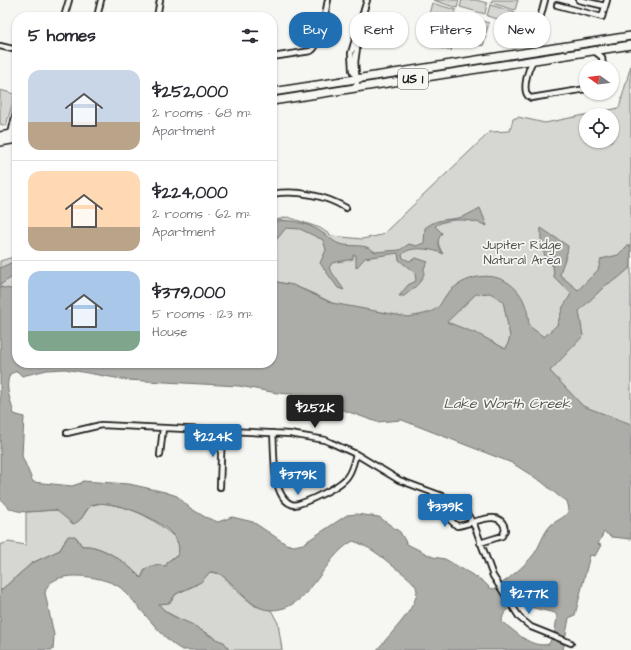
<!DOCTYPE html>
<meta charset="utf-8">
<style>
:root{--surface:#fff;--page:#f2f2f3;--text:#2b2b33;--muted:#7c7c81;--line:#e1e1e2;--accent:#1f6fb2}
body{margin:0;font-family:"Architects Daughter",sans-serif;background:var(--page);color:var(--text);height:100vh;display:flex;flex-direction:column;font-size:15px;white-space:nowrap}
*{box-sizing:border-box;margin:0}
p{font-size:13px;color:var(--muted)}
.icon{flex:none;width:22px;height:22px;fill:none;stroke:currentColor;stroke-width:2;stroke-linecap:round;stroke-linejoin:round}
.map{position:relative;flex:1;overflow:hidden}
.sheet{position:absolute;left:12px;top:12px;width:265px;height:356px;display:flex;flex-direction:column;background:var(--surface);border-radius:16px;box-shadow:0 1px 3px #0004}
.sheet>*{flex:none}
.top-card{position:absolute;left:289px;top:12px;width:282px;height:36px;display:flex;gap:8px}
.needle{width:26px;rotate:284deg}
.tools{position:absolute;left:579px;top:60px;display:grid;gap:8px}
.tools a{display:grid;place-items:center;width:40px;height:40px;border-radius:50%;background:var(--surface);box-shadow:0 1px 3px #0004;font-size:20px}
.price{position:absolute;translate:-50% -34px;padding:0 9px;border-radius:4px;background:var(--accent);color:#fff;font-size:13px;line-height:26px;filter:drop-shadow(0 1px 2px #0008)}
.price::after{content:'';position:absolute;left:50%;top:24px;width:12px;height:9px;margin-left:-6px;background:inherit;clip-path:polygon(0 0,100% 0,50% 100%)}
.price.on{background:#222;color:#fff}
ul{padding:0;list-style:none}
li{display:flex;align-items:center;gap:12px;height:100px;padding:0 16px}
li+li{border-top:1px solid var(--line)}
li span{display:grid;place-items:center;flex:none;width:112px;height:80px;border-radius:12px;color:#555}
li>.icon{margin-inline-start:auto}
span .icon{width:48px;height:48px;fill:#fffc;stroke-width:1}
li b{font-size:17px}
h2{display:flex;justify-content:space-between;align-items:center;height:48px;padding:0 16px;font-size:17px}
.tag{padding:0 14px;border-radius:16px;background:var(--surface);box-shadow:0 1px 3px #0004;font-size:14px;line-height:36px}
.tag.on{background:var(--accent);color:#fff}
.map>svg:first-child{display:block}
</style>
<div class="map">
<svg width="631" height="650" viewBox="0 0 631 650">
<rect width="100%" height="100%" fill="#f6f6f2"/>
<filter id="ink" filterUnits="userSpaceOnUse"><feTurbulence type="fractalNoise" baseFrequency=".025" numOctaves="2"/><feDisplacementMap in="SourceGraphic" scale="8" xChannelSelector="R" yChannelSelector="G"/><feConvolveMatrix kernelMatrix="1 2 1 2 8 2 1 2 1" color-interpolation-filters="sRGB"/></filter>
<g filter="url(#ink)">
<path fill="#d6d6d2" stroke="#797977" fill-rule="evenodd" d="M433,0H459L457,8Z
M462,0H476L487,3L485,14L460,7Z
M492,0H518L515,10L491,3Z
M432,3L456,10L453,20L429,14Z
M490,5L515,12L512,23L487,16Z
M465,16L489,23L486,33L462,27Z
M433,21L457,28L454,39L430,32Z
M462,28L486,35L483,46L459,39Z
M430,34L454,40L451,51L427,44Z
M631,65V434L332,303C311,292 296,285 272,281V221L288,217L320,228L332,236L362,239L382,235L490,132L510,131L513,119L518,117L545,123L619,108ZM586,115H612V141H586Z
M0,90L15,94L6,126L0,124Z
M17,256V291L0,289V261Z
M101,503C126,506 147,514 166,530C175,537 183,544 177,556L172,558L166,566L157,565L145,569L141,578C128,564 102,544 82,546L77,538L66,539L60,550L32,563L0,591V545L8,542L26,545V512L56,510L64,514L81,519L90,506Z
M210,572L221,574L238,592L255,606L271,610L278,623L282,650H229L214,637L170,614L159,606V604L171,602L176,594L196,585Z"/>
<path fill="#acaca9" stroke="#727271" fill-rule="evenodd" d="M480,208L487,226C473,219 448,217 435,226L442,233C436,241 438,245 443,254C435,249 408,245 402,255L403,258L409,261L416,258L428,262L424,268C426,280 413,289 404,296H399L408,285L416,281L415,273L399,260L398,253L365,258L356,268V255H353V259L332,263L329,268L344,290L338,288L320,263L326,250L323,240L300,229L286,228L277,239L272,241V228L277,221C293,219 311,224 324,234C329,237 335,243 340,244C353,248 364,242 375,252L400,250L409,244L416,246L424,243L425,228C439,217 448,221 462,217C468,215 474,211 480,208Z
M541,228L568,246C567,259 562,263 560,275L578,290L598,270L601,259L618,255L627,246H631V267L617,279L606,285L579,311L583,336L550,371L583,406L631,424V539L612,537L604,532L598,544L601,545L595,556L590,555L575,615L569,618L563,650H377C386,638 426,600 415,585C410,578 401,572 394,567C381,556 369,546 353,541C322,557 311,611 270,610C244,609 230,570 210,572L201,582L176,594L169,603L159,604C166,616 182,619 193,625C203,631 213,639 224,642L229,650C218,650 192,650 183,650C169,646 140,608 129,596C125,593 122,588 118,586C102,576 49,567 45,593L54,635L53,650H0V591L32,563L60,550L68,536H75L82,546C102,544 128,564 141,578L146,568L159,565L166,566L168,561L177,556C191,528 117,499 95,504C84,506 85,521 73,524L56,510C36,510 10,519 0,497V287L17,290V363H272V281L293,285L332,303L408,317C418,315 430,314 437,308C441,305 443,299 446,295C461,278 487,270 507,282C523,292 528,308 529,326L544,337L557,325L563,307L571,294L554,277L553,266C542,258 540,240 541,228ZM490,293L503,301L510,337L506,349L478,334L447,322L476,294ZM65,369L127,380L239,386L277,393L301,395L377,422L402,420L512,463L542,482L561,498L567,501L569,509C566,518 558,519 551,525C543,533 540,546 534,554C525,566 506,581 494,589L490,588L483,581L445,559L433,557L407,544L400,532L379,517L356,514L347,515L303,544L294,546L286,544L253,522L232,517L218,522L205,517L190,508L177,496L165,492L129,484L82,481L81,483L72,486L33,482L22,456L24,417L14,414C11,401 4,387 10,374L17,371L22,376L47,370ZM517,604L555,613L557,616L555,631L549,644C530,649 516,631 502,622C502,612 509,609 517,604Z
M17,260V274L0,285V268Z"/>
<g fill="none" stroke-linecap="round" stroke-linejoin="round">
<defs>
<path id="minor" d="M579,0L605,6
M557,5L602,17L607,0
M64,17L69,0
M97,17L101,0
M157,17L160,0
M537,30L545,0
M0,46L17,50
M594,51L602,57L603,67
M272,57L311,51C322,44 325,13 328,0
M355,60L357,88
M533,61C528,69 522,89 528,96L531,98L586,89
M355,63L360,26L398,36
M357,79L352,70L351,53L367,0
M15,133L17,127
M11,134L17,108
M272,194C296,190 325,195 346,208
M67,433L101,425L290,434L325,440L356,454L399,480L445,497L463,507L475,527L493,576L520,618L531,627L571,643
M273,433C275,454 271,500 294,505C306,503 340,487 347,477C352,471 354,461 356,454
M160,455L163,428
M220,487L222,430
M455,501L449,512L448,518L457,526C471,525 502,506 505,530L502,536L480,543"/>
<path id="primary" d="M272,92L631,36
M272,101L631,45
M0,136L17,133
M0,142L17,139"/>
</defs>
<use href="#minor" stroke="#1c1c1c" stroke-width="8"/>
<use href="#primary" stroke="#1c1c1c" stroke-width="10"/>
<use href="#minor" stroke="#f6f6f2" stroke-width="4.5"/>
<use href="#primary" stroke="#f6f6f2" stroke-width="7"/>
</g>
</g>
<g text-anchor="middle" stroke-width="3.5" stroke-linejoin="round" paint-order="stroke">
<rect fill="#f6f6f2" stroke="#5d5d5c" stroke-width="1" x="398" y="69" width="30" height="20" rx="3"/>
<g font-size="12" font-weight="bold" fill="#1c1c1c">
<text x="413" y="83">US 1</text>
</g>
<g font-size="13" fill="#545453" stroke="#f6f6f2">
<text x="522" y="249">Jupiter Ridge<tspan x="522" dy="15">Natural Area</tspan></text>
</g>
<g font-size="14" font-style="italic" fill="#565654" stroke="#f6f6f2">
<text x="507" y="408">Lake Worth Creek</text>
</g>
</g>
</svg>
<div class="tools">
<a><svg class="needle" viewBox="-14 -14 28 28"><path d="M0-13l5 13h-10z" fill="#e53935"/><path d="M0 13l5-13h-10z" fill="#7c7c81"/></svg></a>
<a><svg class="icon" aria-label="locate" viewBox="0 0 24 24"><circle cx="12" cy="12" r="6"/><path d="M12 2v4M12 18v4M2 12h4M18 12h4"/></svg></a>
</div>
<b class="price on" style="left:315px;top:429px">$252K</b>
<b class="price" style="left:213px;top:458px">$224K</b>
<b class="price" style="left:298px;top:496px">$379K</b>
<b class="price" style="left:445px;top:528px">$339K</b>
<b class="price" style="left:529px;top:615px">$277K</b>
<div class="top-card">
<a class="tag on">Buy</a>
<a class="tag">Rent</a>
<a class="tag">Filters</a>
<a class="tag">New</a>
</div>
<section class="sheet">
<h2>5 homes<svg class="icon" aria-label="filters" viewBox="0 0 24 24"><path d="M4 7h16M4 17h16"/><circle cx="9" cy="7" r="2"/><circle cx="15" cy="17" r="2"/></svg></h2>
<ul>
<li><span style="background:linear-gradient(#c9d6e8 65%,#b9a48a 0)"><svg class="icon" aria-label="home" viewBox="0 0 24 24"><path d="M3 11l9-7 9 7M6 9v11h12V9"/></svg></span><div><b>$252,000</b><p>2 rooms · 68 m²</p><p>Apartment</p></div></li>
<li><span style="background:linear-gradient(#ffd9b3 70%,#b9a48a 0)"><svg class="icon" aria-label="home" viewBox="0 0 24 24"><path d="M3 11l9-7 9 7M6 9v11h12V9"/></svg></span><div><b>$224,000</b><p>2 rooms · 62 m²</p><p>Apartment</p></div></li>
<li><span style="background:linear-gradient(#a9c7e8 75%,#7fa58c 0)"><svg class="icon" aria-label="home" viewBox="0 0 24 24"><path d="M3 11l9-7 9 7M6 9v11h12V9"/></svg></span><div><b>$379,000</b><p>5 rooms · 123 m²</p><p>House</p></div></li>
</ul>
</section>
</div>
